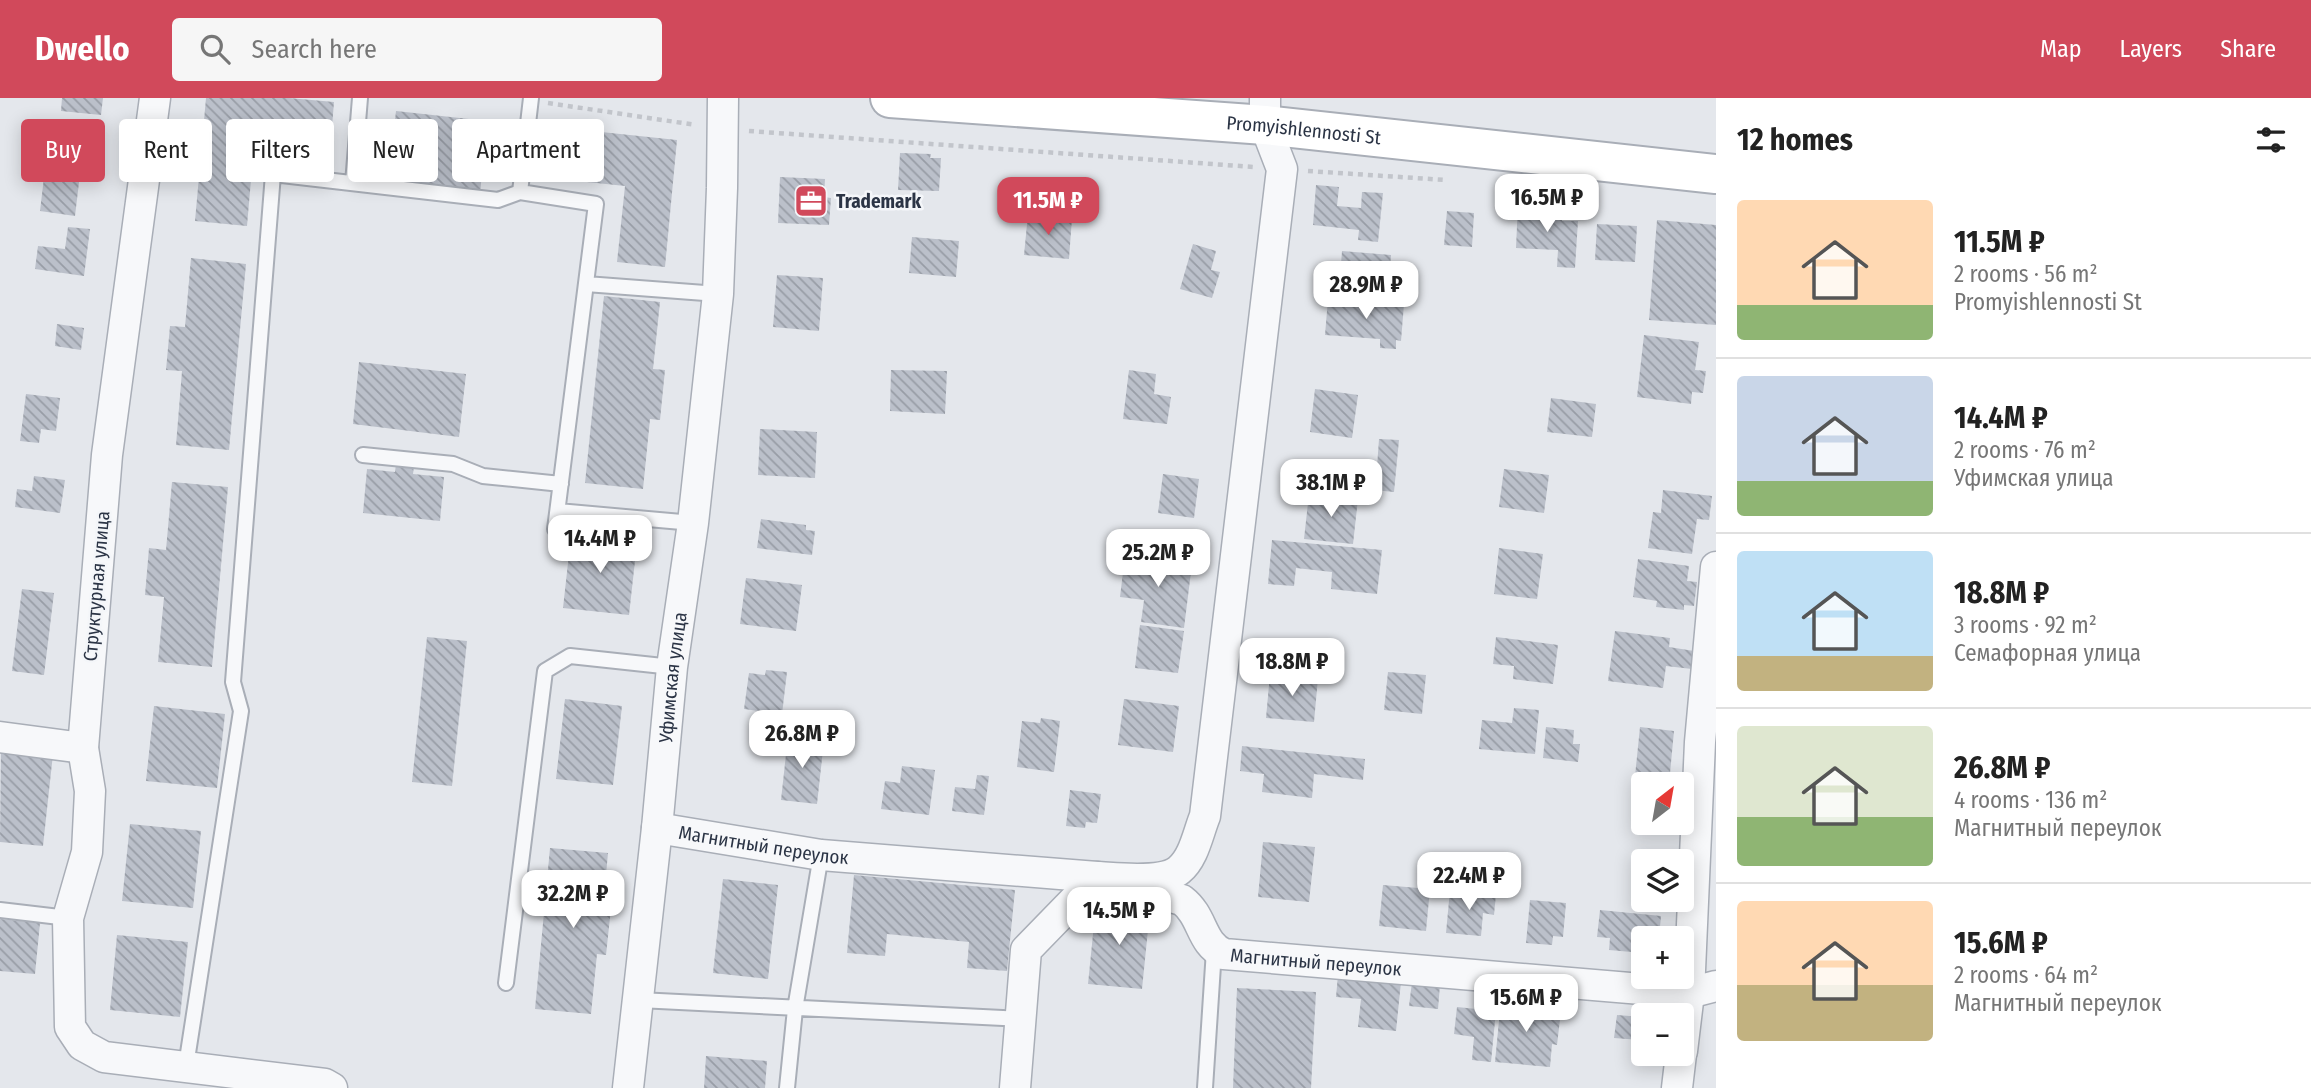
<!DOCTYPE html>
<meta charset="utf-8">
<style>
:root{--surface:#fff;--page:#f6f6f6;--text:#222;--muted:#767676;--line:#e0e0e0;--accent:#d1495b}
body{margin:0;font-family:"Fira Sans Condensed",sans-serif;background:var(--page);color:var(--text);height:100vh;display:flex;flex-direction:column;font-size:26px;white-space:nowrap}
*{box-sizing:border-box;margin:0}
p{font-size:23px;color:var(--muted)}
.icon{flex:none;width:38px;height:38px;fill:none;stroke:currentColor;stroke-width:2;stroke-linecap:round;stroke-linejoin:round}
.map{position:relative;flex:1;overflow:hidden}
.panel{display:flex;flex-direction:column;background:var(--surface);width:595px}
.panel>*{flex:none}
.guide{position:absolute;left:21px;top:21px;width:665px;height:63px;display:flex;gap:14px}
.needle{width:46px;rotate:31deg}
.controls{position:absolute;left:1631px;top:674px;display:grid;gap:14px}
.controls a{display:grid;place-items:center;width:63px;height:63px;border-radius:7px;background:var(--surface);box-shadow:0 4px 18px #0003;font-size:35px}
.price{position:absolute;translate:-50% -60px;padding:0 16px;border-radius:14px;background:#fff;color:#222;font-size:23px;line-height:46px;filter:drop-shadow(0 2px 4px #0008)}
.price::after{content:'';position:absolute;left:50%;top:42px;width:21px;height:16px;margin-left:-10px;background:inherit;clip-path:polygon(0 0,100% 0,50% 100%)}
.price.selected{background:var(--accent);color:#fff}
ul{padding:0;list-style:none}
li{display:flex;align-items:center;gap:21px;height:175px;padding:0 21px}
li+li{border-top:2px solid var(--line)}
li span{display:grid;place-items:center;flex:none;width:196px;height:140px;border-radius:7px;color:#555}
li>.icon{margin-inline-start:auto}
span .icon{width:84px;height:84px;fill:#fffc;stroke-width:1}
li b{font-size:30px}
h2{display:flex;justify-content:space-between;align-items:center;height:84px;padding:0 21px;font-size:30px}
.chip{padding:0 24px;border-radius:7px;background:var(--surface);box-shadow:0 4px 18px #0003;font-size:24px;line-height:63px}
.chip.selected{background:var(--accent);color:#fff}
header{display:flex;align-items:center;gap:42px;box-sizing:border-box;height:98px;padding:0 35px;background:var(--accent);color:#fff}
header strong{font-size:33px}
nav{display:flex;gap:38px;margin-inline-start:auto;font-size:24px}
.search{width:490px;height:63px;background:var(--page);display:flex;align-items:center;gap:18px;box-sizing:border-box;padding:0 24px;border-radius:7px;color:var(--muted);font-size:26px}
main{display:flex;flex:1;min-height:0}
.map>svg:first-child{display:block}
</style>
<header>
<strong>Dwello</strong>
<div class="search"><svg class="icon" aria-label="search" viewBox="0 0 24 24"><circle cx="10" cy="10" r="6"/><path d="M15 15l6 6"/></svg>Search here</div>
<nav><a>Map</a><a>Layers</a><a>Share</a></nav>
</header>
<main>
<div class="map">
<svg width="1716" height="990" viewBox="0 0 1716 990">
<defs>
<pattern id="building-back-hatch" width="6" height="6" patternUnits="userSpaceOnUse" patternTransform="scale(1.75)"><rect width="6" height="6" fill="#bbc0ca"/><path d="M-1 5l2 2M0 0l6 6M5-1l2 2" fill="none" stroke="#989da6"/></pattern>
</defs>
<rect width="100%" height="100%" fill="#e4e7ec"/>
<path fill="url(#building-back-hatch)" d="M62,0H103L101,17L61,13Z
M206,0H289L334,4L330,53L254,47L247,128L195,123Z
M396,13L487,23L480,96L388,86Z
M554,29L677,42L665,169L617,164L625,88L549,80Z
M48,46L83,51L75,118L40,113Z
M900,55L931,56L930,60H941L939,93L898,92Z
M780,79L825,81L824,99L831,100L829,127L778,125Z
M1316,87L1339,89L1337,108L1361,110L1362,94L1383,95L1378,144L1358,142L1359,132L1313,127Z
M1518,105L1536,106V115L1562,117V123H1578L1575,170L1557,169L1558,152L1516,150Z
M1447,113L1474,115L1472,149L1444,147Z
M1028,116L1072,120L1069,161L1024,157Z
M1657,122L1716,127V227L1649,222Z
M1597,126L1637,128L1635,164L1595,162Z
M68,129L90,131L84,178L35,171L38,148L65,151Z
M912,139L959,143L956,179L909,175Z
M1193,146L1216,153L1211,172L1220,174L1212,200L1180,191Z
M1342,153L1391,157L1388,197L1339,193Z
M191,160L246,166L229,352L176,347L182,273L166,272L170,228L185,229Z
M777,177L823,180L819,233L773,229Z
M604,198L660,204L653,271L665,272L660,322L650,321L643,391L585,385Z
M1328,201L1404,206L1401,243L1396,242V251L1380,250V241L1325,237Z
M57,226L84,230L81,252L55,248Z
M1644,237L1699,244L1695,272L1706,273L1703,295L1692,294L1691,306L1637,299Z
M359,264L466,276L459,339L353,326Z
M891,272L947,273L945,316L890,313Z
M1129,272L1156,276L1154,296L1171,299L1167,326L1123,321Z
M1315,291L1358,297L1352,340L1310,334Z
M26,296L60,300L56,333L41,331L39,345L20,343Z
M1551,300L1596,306L1592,339L1547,334Z
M760,331L817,334L815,380L758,377Z
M1379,341L1399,342L1394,394L1303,385L1305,362L1377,369Z
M396,366L414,368L413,376L444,379L440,423L363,415L367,371L395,374Z
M1504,371L1549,377L1544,415L1499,409Z
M1163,376L1199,381L1194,420L1158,415Z
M34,378L65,382L60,415L15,409L17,391L32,393Z
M172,384L228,389L212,569L158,564L164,499L145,497L149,450L166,452Z
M1663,392L1712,398L1709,422L1697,421L1692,456L1648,450L1653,414L1661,415Z
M1309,396L1358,401L1353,446L1304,441Z
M761,421L806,427V432L815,433L812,457L757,450Z
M571,438L637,445L629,517L563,510Z
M1272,442L1382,452L1377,496L1331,491L1332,474L1296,470L1294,488L1268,486Z
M1499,450L1543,456L1537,501L1494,496Z
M1125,458L1192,466L1184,530L1141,524L1144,502L1120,499Z
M1638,461L1689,468L1687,483L1697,484L1694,508L1684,507V512L1656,509L1657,503L1633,499Z
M746,480L802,487L796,533L740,526Z
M22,491L54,495L44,577L12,573Z
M1140,527L1184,533L1178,575L1135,570Z
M1615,533L1670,540L1669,549L1694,553L1692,571L1666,568L1663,590L1608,583Z
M427,539L467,543L452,688L412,684Z
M1496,539L1558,547L1553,586L1513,581L1514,568L1493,566Z
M766,572L787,574L782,616L744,611L749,575L765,577Z
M1388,574L1426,577L1422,616L1384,612Z
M1270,576L1318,580L1314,624L1266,620Z
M565,601L622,608L613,687L556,681Z
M1124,601L1179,608L1173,654L1118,647Z
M154,608L225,616L217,690L146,683Z
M1514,610L1539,612L1535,656L1479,651L1482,622L1512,625Z
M1041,620L1060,623L1054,674L1017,669L1022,623L1040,625Z
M1546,629L1574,632L1573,646H1580L1578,664L1543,660Z
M1640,629L1674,633L1669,686L1634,688Z
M788,638L824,643L817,706L781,702Z
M1242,648L1365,661L1363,682L1314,676L1312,700L1262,694L1264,676L1240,673Z
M1,650L53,656L43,748L0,744Z
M902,668L935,672L929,717L881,711L885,683L900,685Z
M977,677L989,678L984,717L952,713L955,689L975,691Z
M1070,692L1101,696L1097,725L1086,724L1085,730L1066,728Z
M130,726L201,733L193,810L122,803Z
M1263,744L1315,749L1309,804L1258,799Z
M550,750L608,755L603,809L611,810L606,857L597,856L591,916L535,911Z
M854,777L1015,792L1007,873L967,870L969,844L887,836L885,858L847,855Z
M723,781L778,787L768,881L713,875Z
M1383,787L1430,791L1426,833L1379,828Z
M1450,792L1496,796L1494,817L1483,815L1481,838L1446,835Z
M1530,802L1566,805L1563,839L1553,838L1552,847L1526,845Z
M1096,806L1150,812L1142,891L1088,886Z
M1600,812L1661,818L1659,840H1643V855L1609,852L1610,840L1597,839Z
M0,821L40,825L35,876L0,873Z
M117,837L188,844L180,919L110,912Z
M1338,877L1401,884L1396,933L1358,929L1361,901L1336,899Z
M1412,884L1440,887L1438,911L1409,908Z
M1237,890L1316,894L1311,990H1233Z
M1501,902L1533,905V910L1561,913L1557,947L1552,946L1550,969L1495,964Z
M1457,909L1496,913L1491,964L1472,962L1474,939L1454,936Z
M1617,917L1642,919L1640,942L1614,940Z
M706,958L767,963L765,990H704Z"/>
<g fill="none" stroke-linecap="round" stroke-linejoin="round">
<defs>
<path id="service" d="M353,85L360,0
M520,94L531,0
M586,186L718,196
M363,357L453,366L483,378L561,386
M558,413L693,425
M0,812L68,820
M506,885L545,573L570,558L672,569
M639,902L1021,921
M186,968L241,613L233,584L273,76L498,102L520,94L596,106L555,431
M787,990L795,911L821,757
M1205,990L1214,852"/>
<g id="minor">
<path d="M155,0L107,357L83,650L90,693L87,754L68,820L70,929L82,947L104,959L325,986L332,990"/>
<path d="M0,639L83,650"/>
<path id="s1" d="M657,730L821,757L1097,779L1182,802C1204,819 1200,845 1224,856L1689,895L1716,888"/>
<path d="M1682,953L1689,895L1700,644L1716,469"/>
<path id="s2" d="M628,990L657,730L672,569L693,425L718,196L722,90L723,0"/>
<path d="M1015,990L1026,852L1097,779C1118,780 1162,786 1179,772C1194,760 1198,735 1205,718L1282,71L1265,27V0"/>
<path d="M1677,990L1681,956"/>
</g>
<g id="secondary">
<path id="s3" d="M890,0L1265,27L1716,76"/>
</g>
</defs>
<use href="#service" stroke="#a9aeb7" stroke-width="18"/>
<use href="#minor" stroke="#a9aeb7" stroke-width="33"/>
<use href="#secondary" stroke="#a9aeb7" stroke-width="42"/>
<path stroke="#c2c5cb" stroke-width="4.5" stroke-dasharray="5 5" stroke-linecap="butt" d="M548,5L696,27
M749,33L1254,69
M1308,73L1446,82"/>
<use href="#service" stroke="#f7f8fa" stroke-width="14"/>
<use href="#minor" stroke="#f7f8fa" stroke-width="30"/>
<use href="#secondary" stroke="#fff" stroke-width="38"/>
</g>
<defs>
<symbol id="office-square" viewBox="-11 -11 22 22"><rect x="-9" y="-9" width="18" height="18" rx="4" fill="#d1495b" stroke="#f4f6f9"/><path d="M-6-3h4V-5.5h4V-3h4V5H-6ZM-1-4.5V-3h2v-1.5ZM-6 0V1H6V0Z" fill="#fff"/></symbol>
</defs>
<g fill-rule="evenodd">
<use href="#office-square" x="792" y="84" width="38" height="38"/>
</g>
<g text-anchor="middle" stroke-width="5" stroke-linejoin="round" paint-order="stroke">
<g font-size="19" fill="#2b3445" stroke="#f4f6f9">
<text dy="7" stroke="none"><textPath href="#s3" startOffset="415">Promyishlennosti St</textPath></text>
<text transform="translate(96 488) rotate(-85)" y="7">Структурная улица</text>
<text dy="7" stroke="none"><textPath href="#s2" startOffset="413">Уфимская улица</textPath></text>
<text dy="7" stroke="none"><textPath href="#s1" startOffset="108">Магнитный переулок</textPath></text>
<text dy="7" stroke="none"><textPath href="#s1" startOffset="693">Магнитный переулок</textPath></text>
</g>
<g font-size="19" font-weight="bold" fill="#2b3445" stroke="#f4f6f9" text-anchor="start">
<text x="836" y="110">Trademark</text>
</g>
</g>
</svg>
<div class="controls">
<a><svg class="needle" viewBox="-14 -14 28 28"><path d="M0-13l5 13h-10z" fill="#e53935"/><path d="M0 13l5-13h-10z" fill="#767676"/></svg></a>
<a><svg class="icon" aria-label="layers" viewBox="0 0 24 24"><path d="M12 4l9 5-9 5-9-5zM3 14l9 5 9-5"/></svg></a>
<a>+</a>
<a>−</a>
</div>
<b class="price" style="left:1547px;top:136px">16.5M ₽</b>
<b class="price selected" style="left:1048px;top:139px">11.5M ₽</b>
<b class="price" style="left:1366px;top:223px">28.9M ₽</b>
<b class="price" style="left:1331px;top:421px">38.1M ₽</b>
<b class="price" style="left:600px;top:477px">14.4M ₽</b>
<b class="price" style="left:1158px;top:491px">25.2M ₽</b>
<b class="price" style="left:1292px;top:600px">18.8M ₽</b>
<b class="price" style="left:802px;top:672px">26.8M ₽</b>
<b class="price" style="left:1469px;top:814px">22.4M ₽</b>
<b class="price" style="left:573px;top:832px">32.2M ₽</b>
<b class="price" style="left:1119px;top:849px">14.5M ₽</b>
<b class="price" style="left:1526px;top:936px">15.6M ₽</b>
<div class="guide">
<a class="chip selected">Buy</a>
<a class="chip">Rent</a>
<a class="chip">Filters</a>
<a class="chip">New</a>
<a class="chip">Apartment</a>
</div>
</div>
<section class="panel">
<h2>12 homes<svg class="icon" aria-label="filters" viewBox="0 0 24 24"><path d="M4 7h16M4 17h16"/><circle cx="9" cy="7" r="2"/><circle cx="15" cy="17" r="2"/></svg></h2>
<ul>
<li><span style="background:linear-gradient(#ffd9b3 75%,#8fb573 0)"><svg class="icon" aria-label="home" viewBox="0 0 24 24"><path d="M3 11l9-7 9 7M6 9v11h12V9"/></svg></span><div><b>11.5M ₽</b><p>2 rooms · 56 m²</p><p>Promyishlennosti St</p></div></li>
<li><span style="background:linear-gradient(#c9d6e8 75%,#8fb573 0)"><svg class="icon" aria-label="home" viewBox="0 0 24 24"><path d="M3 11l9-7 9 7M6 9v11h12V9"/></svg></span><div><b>14.4M ₽</b><p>2 rooms · 76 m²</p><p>Уфимская улица</p></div></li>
<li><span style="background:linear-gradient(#bfe0f5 75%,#c2b280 0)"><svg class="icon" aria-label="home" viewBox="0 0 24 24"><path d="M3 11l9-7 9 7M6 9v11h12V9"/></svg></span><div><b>18.8M ₽</b><p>3 rooms · 92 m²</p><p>Семафорная улица</p></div></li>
<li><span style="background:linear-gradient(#dfe7d0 65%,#8fb573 0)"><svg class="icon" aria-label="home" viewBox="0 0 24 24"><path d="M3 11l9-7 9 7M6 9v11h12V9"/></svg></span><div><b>26.8M ₽</b><p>4 rooms · 136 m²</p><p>Магнитный переулок</p></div></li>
<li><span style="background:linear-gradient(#ffd9b3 60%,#c2b280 0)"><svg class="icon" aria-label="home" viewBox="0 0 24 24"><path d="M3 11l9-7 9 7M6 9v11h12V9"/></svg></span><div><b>15.6M ₽</b><p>2 rooms · 64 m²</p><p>Магнитный переулок</p></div></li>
</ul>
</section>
</main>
